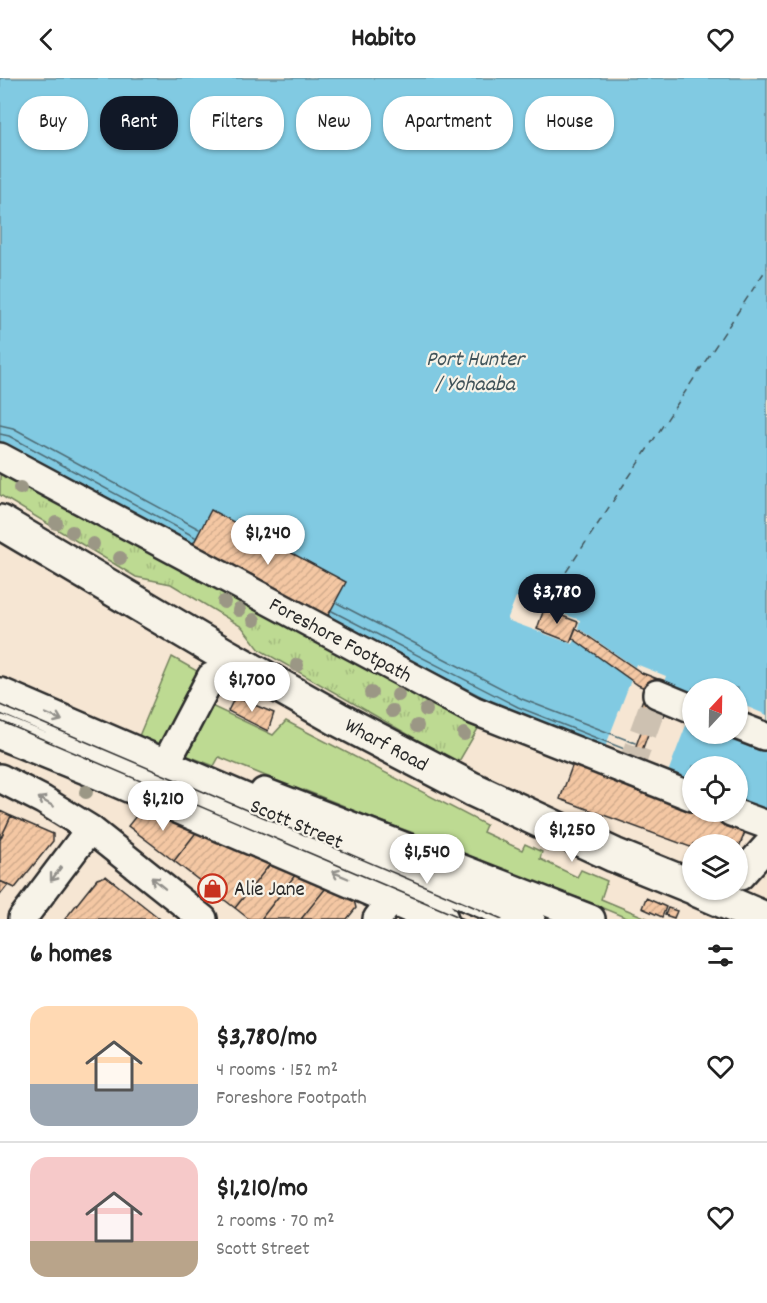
<!DOCTYPE html>
<meta charset="utf-8">
<style>
:root{--surface:#fff;--page:#f6f6f6;--text:#222;--muted:#767676;--line:#e0e0e0;--accent:#111827}
body{margin:0;font-family:Dekko,sans-serif;background:var(--page);color:var(--text);height:100vh;display:flex;flex-direction:column;font-size:22px;white-space:nowrap}
*{box-sizing:border-box;margin:0}
p{font-size:20px;color:var(--muted)}
.icon{flex:none;width:33px;height:33px;fill:none;stroke:currentColor;stroke-width:2;stroke-linecap:round;stroke-linejoin:round}
.map{position:relative;height:841px;overflow:hidden}
.panel{display:flex;flex-direction:column;background:var(--surface);flex:1}
.panel>*{flex:none}
.hud{position:absolute;left:18px;top:18px;width:732px;height:54px;display:flex;gap:12px}
.needle{width:39px;rotate:22deg}
.buttons{position:absolute;left:682px;top:600px;display:grid;gap:12px}
.buttons a{display:grid;place-items:center;width:66px;height:66px;border-radius:50%;background:var(--surface);box-shadow:0 2px 4px #0004;font-size:30px}
.price{position:absolute;translate:-50% -51px;padding:0 14px;border-radius:21px;background:#fff;color:#222;font-size:20px;line-height:39px;filter:drop-shadow(0 2px 3px #0008)}
.price::after{content:'';position:absolute;left:50%;top:36px;width:18px;height:14px;margin-left:-9px;background:inherit;clip-path:polygon(0 0,100% 0,50% 100%)}
.price.on{background:var(--accent);color:#fff}
ul{padding:0;list-style:none}
li{display:flex;align-items:center;gap:18px;height:150px;padding:0 30px}
li+li{border-top:2px solid var(--line)}
li span{display:grid;place-items:center;flex:none;width:168px;height:120px;border-radius:18px;color:#555}
li>.icon{margin-inline-start:auto}
span .icon{width:72px;height:72px;fill:#fffc;stroke-width:1}
li b{font-size:26px}
h2{display:flex;justify-content:space-between;align-items:center;height:72px;padding:0 30px;font-size:26px}
.pill{padding:0 21px;border-radius:24px;background:var(--surface);box-shadow:0 2px 4px #0004;font-size:21px;line-height:54px}
.pill.on{background:var(--accent);color:#fff}
header{display:flex;justify-content:space-between;align-items:center;height:78px;padding:0 30px;background:var(--surface);font-size:27px;font-weight:700}
.map>svg:first-child{display:block}
</style>
<header><svg class="icon" aria-label="back" viewBox="0 0 24 24"><path d="M15 5l-7 7 7 7"/></svg>Habito<svg class="icon" aria-label="heart" viewBox="0 0 24 24"><path d="M12 20l-8-8c-3-5 5-10 8-4 3-6 11-1 8 4z"/></svg></header>
<div class="map">
<svg width="767" height="841" viewBox="0 0 767 841">
<defs>
<pattern id="park-tufts" width="24" height="20" patternUnits="userSpaceOnUse" patternTransform="scale(1.5)"><rect width="24" height="20" fill="#bdda92"/><path d="M3 7l-1-3M5 7V3M7 7l1-3M15 17l-1-3M17 17v-4M19 17l1-3" fill="none" stroke="#a3bb7e"/></pattern>
<pattern id="building-hatch" width="6" height="6" patternUnits="userSpaceOnUse" patternTransform="scale(1.5)"><rect width="6" height="6" fill="#f4c7a3"/><path d="M-1 1l2-2M0 6l6-6M5 7l2-2" fill="none" stroke="#d1ab8c"/></pattern>
</defs>
<rect width="100%" height="100%" fill="#f6e6d3"/>
<filter id="ink" filterUnits="userSpaceOnUse"><feTurbulence type="fractalNoise" baseFrequency=".0167" numOctaves="2"/><feDisplacementMap in="SourceGraphic" scale="12" xChannelSelector="R" yChannelSelector="G"/><feConvolveMatrix kernelMatrix="1 2 1 2 8 2 1 2 1" color-interpolation-filters="sRGB"/></filter>
<g filter="url(#ink)">
<path fill="#bdda92" stroke="#74825e" stroke-width="1.5" d="M172,579L204,597L166,669L139,658Z
M205,625L273,657L286,643L486,747L483,754L522,772L525,766L542,774L540,781L577,799L581,792L607,803L601,821L649,841H629L576,819L572,827L548,810L475,781L420,768L424,759L373,740L370,748L340,736L344,728L304,712L300,721L269,710L273,701L219,679L214,688L178,674Z"/>
<path fill="url(#park-tufts)" stroke="#74825e" stroke-width="1.5" d="M0,383L483,642L458,685L260,572L242,549L171,506L136,499L0,417Z"/>
<path fill="#81cae2" stroke="#5f8a99" stroke-width="1.5" fill-rule="evenodd" d="M0,0H767V737L738,726V688H693V709L513,642L0,368ZM693,610H738V656H693Z"/>
<path fill="#f6e6d3" d="M516,519L580,542L578,550L635,589L636,586L666,598L664,604L693,615V638L690,637L667,697L601,680L631,602L574,562L572,566L507,542Z
M738,625L767,637V667L738,655Z"/>
<g fill="none" stroke-linecap="round" stroke-linejoin="round">
<path stroke="#4d6b74" stroke-width="1.5" d="M0,347L13,350L199,451
M0,356L9,358L195,459
M337,525L522,621L635,665
M332,533L518,629L632,674
M426,590L486,621"/>
<path stroke="#405359" stroke-width="1.5" stroke-dasharray="8 6" stroke-linecap="butt" d="M543,529L767,190"/>
</g>
<path fill="url(#building-hatch)" stroke="#2b2b2b" stroke-width="1.5" d="M211,432L346,504L325,543L190,472Z
M544,531L578,544L570,564L537,551Z
M576,550L642,595L671,606L669,612L647,611L638,607L572,560Z
M649,605L673,614L664,638L656,635L635,691L626,695L649,632L640,629Z
M235,619L274,635L268,653L228,633Z
M574,683L693,728V734H707L747,749L738,772V766H693V770L560,721Z
M144,728L198,752L174,783L128,748Z
M0,733L11,738L0,762Z
M11,738L53,756V763L15,810L0,803V762Z
M198,752L271,785L235,830L174,783Z
M271,785L296,796L261,841H249L235,830Z
M296,796L326,810L301,841H261Z
M106,798L159,840L160,841H65L97,801Z
M0,803L8,807L0,817Z
M326,810L354,822L356,830L347,841H301Z
M646,820L666,829L662,839L642,830Z
M668,830L677,833L674,840L665,837Z"/>
<g fill="none" stroke-linecap="round" stroke-linejoin="round">
<path stroke="#cdc1b1" stroke-width="27" stroke-dasharray="27 14" stroke-linecap="butt" d="M629,694L657,616"/>
<defs>
<path id="minor" d="M0,379L473,632L693,719
M657,616L693,631
M738,648L764,658
M167,683L211,599
M0,700L43,722L90,751L203,841
M264,714L591,841
M731,734L767,747
M740,798L767,768
M22,841L90,751
M377,841L393,820"/>
<path id="major" d="M0,444L223,576L338,641L472,711L614,777L693,809
M0,617L378,780L528,841
M0,654L96,693L441,841
M698,812L765,841"/>
</defs>
<use href="#minor" stroke="#2b2b2b" stroke-width="32"/>
<use href="#major" stroke="#2b2b2b" stroke-width="38"/>
<use href="#minor" stroke="#f7f3e8" stroke-width="27"/>
<use href="#major" stroke="#f7f3e8" stroke-width="33"/>
<path stroke="#2b2b2b" stroke-width="1.5" d="M0,627L502,841
M0,643L464,841"/>
</g>
<g fill="#9b9785">
<circle cx="20" cy="410" r="7"/>
<circle cx="56" cy="445" r="7"/>
<circle cx="72" cy="454" r="7"/>
<circle cx="93" cy="466" r="7"/>
<circle cx="120" cy="480" r="7"/>
<circle cx="224" cy="524" r="7"/>
<circle cx="239" cy="532" r="7"/>
<circle cx="254" cy="542" r="7"/>
<circle cx="297" cy="587" r="7"/>
<circle cx="371" cy="615" r="7"/>
<circle cx="398" cy="617" r="7"/>
<circle cx="426" cy="632" r="7"/>
<circle cx="392" cy="633" r="7"/>
<circle cx="417" cy="648" r="7"/>
<circle cx="464" cy="656" r="7"/>
<circle cx="86" cy="714" r="7"/>
</g>
<defs><path id="oneway-shaft" d="M-6 0H5M1.5-3L5.5 0L1.5 3" fill="none" stroke-width="1.6" stroke-linecap="round" stroke-linejoin="round" transform="scale(1.5)"/></defs>
<g stroke="#918f8a">
<use href="#oneway-shaft" transform="translate(54 639) rotate(23)"/>
<use href="#oneway-shaft" transform="translate(46 724) rotate(-150)"/>
<use href="#oneway-shaft" transform="translate(56 796) rotate(127)"/>
<use href="#oneway-shaft" transform="translate(340 797) rotate(-157)"/>
<use href="#oneway-shaft" transform="translate(158 805) rotate(-141)"/>
</g>
</g>
<defs>
<symbol id="shop-ring" viewBox="-11 -11 22 22"><circle r="9.5" fill="#f7f3e8" stroke="#c8321e" stroke-width="1.5"/><path d="M-5-2.5h2.3a2.7 3.5 0 0 1 5.4 0H5L5.5 6h-11ZM-1.5-2.5h3a1.5 2.3 0 0 0-3 0Z" fill="#c8321e"/></symbol>
</defs>
<g fill-rule="evenodd">
<use href="#shop-ring" x="196" y="794" width="33" height="33"/>
</g>
<g text-anchor="middle" stroke-width="4.5" stroke-linejoin="round" paint-order="stroke">
<g font-size="21" fill="#2b2b2b" stroke="#f7f3e8">
<text transform="translate(341 561) rotate(28)" y="7">Foreshore Footpath</text>
<text transform="translate(387 666) rotate(28)" y="7">Wharf Road</text>
<text transform="translate(297 745) rotate(23)" y="7">Scott Street</text>
</g>
<g font-size="21" fill="#2b2b2b" stroke="#f7f3e8" text-anchor="start">
<text x="234" y="817">Alie Jane</text>
</g>
<g font-size="22" font-style="italic" fill="#405359" stroke="#f7f3e8">
<text x="475" y="287">Port Hunter<tspan x="475" dy="25">/ Yohaaba</tspan></text>
</g>
</g>
</svg>
<div class="buttons">
<a><svg class="needle" viewBox="-14 -14 28 28"><path d="M0-13l5 13h-10z" fill="#e53935"/><path d="M0 13l5-13h-10z" fill="#767676"/></svg></a>
<a><svg class="icon" aria-label="locate" viewBox="0 0 24 24"><circle cx="12" cy="12" r="6"/><path d="M12 2v4M12 18v4M2 12h4M18 12h4"/></svg></a>
<a><svg class="icon" aria-label="layers" viewBox="0 0 24 24"><path d="M12 4l9 5-9 5-9-5zM3 14l9 5 9-5"/></svg></a>
</div>
<b class="price" style="left:268px;top:488px">$1,240</b>
<b class="price on" style="left:557px;top:547px">$3,780</b>
<b class="price" style="left:252px;top:635px">$1,700</b>
<b class="price" style="left:163px;top:754px">$1,210</b>
<b class="price" style="left:572px;top:785px">$1,250</b>
<b class="price" style="left:427px;top:807px">$1,540</b>
<div class="hud">
<a class="pill">Buy</a>
<a class="pill on">Rent</a>
<a class="pill">Filters</a>
<a class="pill">New</a>
<a class="pill">Apartment</a>
<a class="pill">House</a>
</div>
</div>
<section class="panel">
<h2>6 homes<svg class="icon" aria-label="filters" viewBox="0 0 24 24"><path d="M4 7h16M4 17h16"/><circle cx="9" cy="7" r="2"/><circle cx="15" cy="17" r="2"/></svg></h2>
<ul>
<li><span style="background:linear-gradient(#ffd9b3 65%,#9aa5b1 0)"><svg class="icon" aria-label="home" viewBox="0 0 24 24"><path d="M3 11l9-7 9 7M6 9v11h12V9"/></svg></span><div><b>$3,780/mo</b><p>4 rooms · 152 m²</p><p>Foreshore Footpath</p></div><svg class="icon" aria-label="heart" viewBox="0 0 24 24"><path d="M12 20l-8-8c-3-5 5-10 8-4 3-6 11-1 8 4z"/></svg></li>
<li><span style="background:linear-gradient(#f6c9c9 70%,#b9a48a 0)"><svg class="icon" aria-label="home" viewBox="0 0 24 24"><path d="M3 11l9-7 9 7M6 9v11h12V9"/></svg></span><div><b>$1,210/mo</b><p>2 rooms · 70 m²</p><p>Scott Street</p></div><svg class="icon" aria-label="heart" viewBox="0 0 24 24"><path d="M12 20l-8-8c-3-5 5-10 8-4 3-6 11-1 8 4z"/></svg></li>
</ul>
</section>
